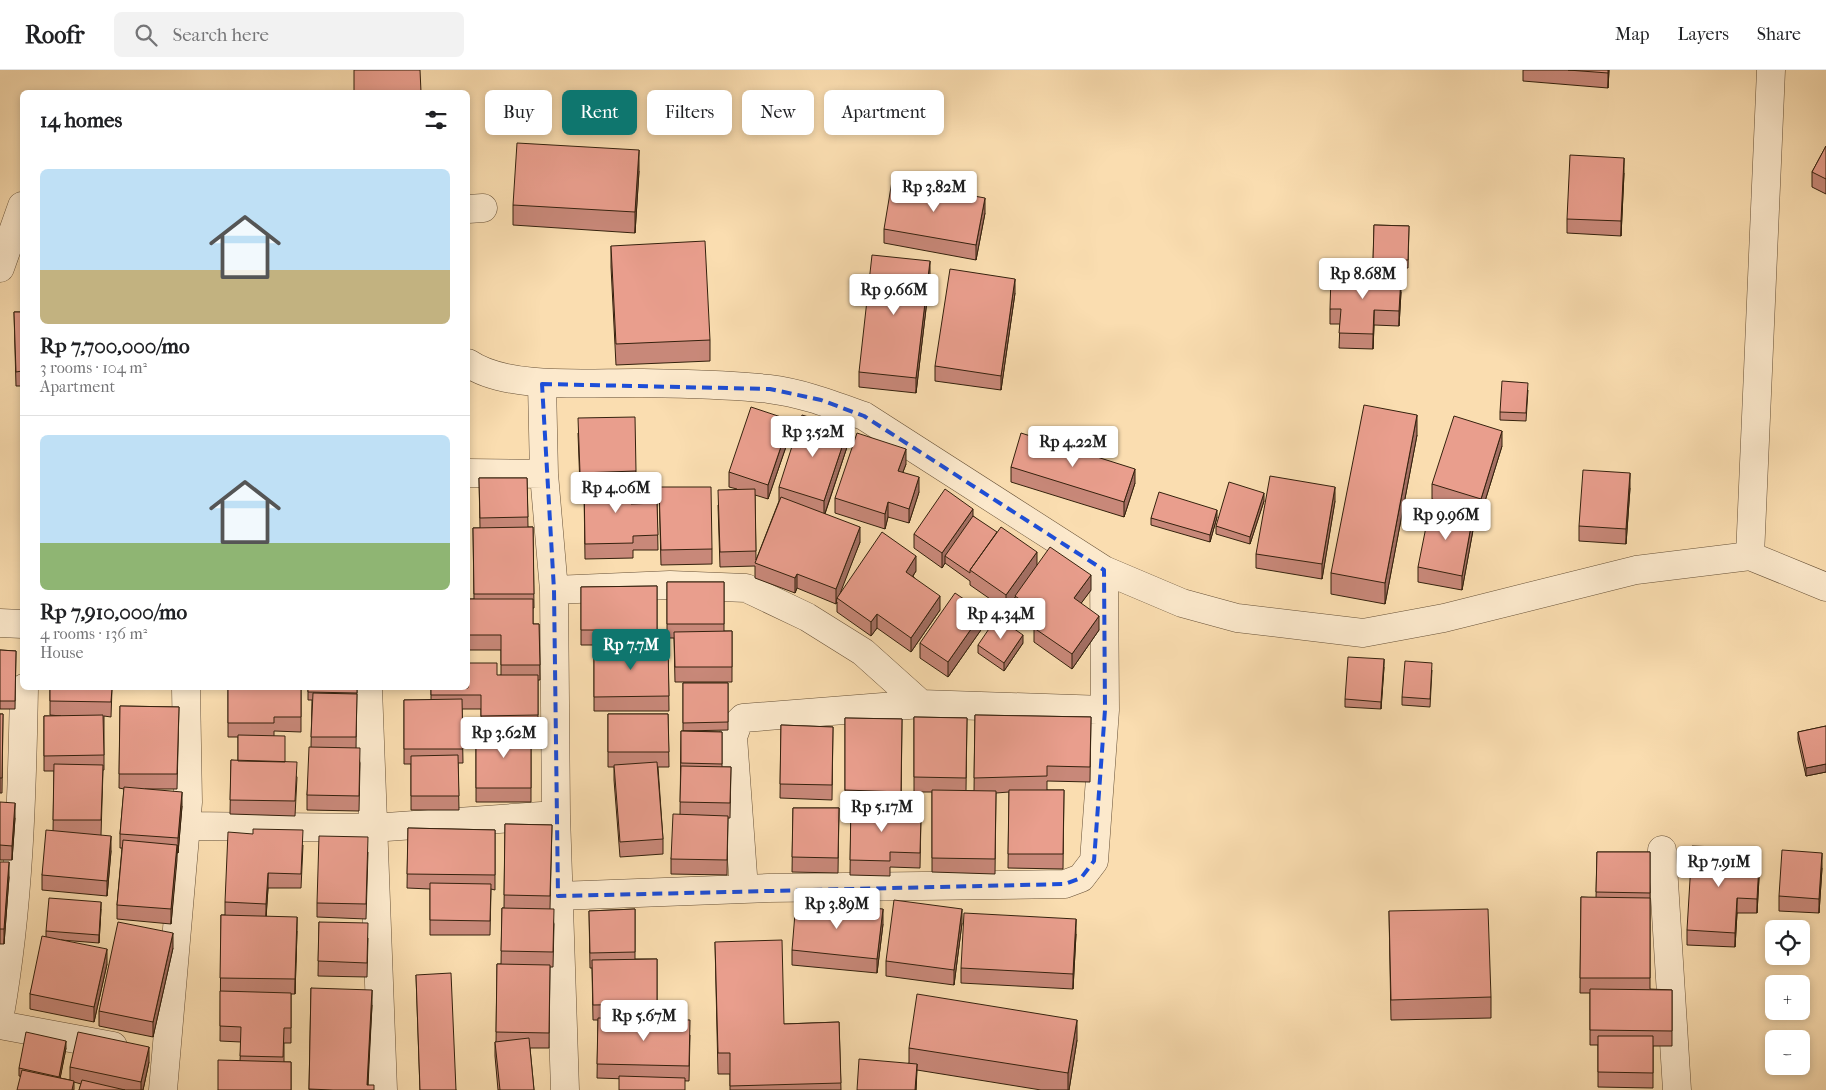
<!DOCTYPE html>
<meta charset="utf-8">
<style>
:root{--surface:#fff;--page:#f2f2f2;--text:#202124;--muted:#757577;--line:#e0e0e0;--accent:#0f766e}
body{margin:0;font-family:"IM FELL French Canon",serif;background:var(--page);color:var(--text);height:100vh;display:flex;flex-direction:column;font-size:19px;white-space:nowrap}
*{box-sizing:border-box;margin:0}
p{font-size:16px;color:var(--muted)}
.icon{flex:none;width:28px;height:28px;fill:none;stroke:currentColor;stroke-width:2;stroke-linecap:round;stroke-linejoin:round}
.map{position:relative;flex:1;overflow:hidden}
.drawer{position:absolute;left:20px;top:20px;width:450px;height:600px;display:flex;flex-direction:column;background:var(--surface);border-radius:8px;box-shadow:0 2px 8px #0003}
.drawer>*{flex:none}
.top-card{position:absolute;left:485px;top:20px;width:475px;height:45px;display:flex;gap:10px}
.controls{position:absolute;left:1765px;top:850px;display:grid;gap:10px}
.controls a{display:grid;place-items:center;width:45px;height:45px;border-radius:8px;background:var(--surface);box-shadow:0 2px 8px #0003;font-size:25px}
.price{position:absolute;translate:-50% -42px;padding:0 11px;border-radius:5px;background:#fff;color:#222;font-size:16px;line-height:32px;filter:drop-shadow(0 1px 2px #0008)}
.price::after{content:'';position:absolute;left:50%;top:30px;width:15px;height:11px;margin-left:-8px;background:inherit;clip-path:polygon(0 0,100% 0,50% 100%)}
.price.on{background:var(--accent);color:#fff}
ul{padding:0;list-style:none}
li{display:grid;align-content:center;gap:10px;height:265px;padding:0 20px}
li+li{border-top:1px solid var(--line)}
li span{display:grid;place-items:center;height:155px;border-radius:8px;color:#555}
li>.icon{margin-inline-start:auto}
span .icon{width:90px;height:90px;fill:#fffc;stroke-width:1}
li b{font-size:21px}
h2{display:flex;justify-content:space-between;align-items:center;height:60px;padding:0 20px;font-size:21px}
.tag{padding:0 18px;border-radius:8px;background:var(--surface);box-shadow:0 2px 8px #0003;font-size:18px;line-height:45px}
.tag.on{background:var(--accent);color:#fff}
header{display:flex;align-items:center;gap:30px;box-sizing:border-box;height:70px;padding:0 25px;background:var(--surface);border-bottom:1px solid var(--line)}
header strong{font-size:24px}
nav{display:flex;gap:28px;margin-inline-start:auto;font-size:18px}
.search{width:350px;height:45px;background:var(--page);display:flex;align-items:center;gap:12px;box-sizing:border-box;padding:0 18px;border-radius:8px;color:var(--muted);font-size:19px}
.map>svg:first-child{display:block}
</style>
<header>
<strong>Roofr</strong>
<div class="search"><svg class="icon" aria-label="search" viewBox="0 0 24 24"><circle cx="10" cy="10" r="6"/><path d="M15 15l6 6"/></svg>Search here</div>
<nav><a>Map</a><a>Layers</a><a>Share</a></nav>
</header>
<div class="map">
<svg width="1826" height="1020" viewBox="0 0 1826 1020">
<rect width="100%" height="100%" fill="#faddb0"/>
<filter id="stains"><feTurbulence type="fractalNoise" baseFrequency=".004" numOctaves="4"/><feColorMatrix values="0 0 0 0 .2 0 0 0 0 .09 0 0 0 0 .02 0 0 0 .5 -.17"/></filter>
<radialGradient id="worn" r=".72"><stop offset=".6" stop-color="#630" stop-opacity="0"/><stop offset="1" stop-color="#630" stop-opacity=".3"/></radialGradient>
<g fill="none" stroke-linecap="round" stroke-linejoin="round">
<defs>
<path id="minor" d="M468,139L483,138
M0,198L22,136
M468,293C508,321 594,312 643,313C684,314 728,314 769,319C802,323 833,335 864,346L1104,500L1182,533L1237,548L1363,563L1444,548L1636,500L1750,486L1826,517
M542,314L544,404L554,520L556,745L565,1020
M468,403L544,404
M1750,486L1771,0
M554,520L670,515L746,518L807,547L863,582L921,634
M0,553L22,554
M368,618L383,1020
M185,756L372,758L556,745
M1662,780L1677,1020
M744,819L733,667L738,653L743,648L921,634L1105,640
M558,826L768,818L1065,814L1081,808L1094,791L1105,640L1104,500
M0,944C19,836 22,727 24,618
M0,955L113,976
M163,1020L188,732L186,618"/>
</defs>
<use href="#minor" stroke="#665036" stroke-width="29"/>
<use href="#minor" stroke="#fce9cc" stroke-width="28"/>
</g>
<path fill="#c88879" stroke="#34210d" d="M1523,0H1609L1608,18L1523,11Z
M1826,76V124L1812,117V102Z
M639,101L635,163L513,155V135Z
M1624,103L1621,166L1567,163V149Z
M985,143L976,190L884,173V159Z
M1374,155L1409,156L1408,198L1373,197Z
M611,176L710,270V291L616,295L611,197Z
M930,205L916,323L859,317V302Z
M1401,222L1399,256L1374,255L1373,279L1339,278L1340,254H1330V239Z
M1015,223L1001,320L935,311V296Z
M14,242H22V316H16Z
M1528,320L1526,351L1500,350V342Z
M578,363L636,401V416H631V434L657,433L658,480H633V488L585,489L584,417H580Z
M790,365L768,429L755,425L756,490L779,431V417L848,374L825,444L860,472L840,522L916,501L913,506L940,540L911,582L877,558L871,566L837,542V532L836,534L797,518L795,523L755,508V496L720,497L718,435L737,419L729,417V402Z
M1417,365L1385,534L1331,524V503Z
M1502,376L1481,444L1432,429V414Z
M906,394L903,402L919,422L909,453L888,447L885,459L835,443V428Z
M1011,397L1135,413L1124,447L1011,412Z
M479,408H527L528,457H533L534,538H533V554H539L540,610H538V660L487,661H531V732H476V661H481V639H462L463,693H458L459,740H411V694H404V630H431V618L501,605V580H469L468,529H474L473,458H480Z
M659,417L712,479V494L661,495Z
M1630,418L1626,474L1579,471V456Z
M1264,431L1250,474L1216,464V456Z
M1335,431L1322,509L1256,498V484Z
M973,446L1037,496L1091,520L1081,533L1099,560L1072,599L1034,572V558L1036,555L1015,541V526L1006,540L970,515V511L945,493L942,498L914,478V464Z
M1217,447L1210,472L1151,455V448Z
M1473,460L1462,520L1418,512V497Z
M667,512H724V561H732V612H675L674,568H667Z
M657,516V575H581V517Z
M983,557L948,607L920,588V573Z
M1023,573L1004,601L978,583V575Z
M668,575L669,641H594V576Z
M0,580L16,581L15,639H0Z
M1384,597L1381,639L1345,637V629Z
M1432,600L1430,637L1402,635V627Z
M683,613H728V660L683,661Z
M50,618H112L111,647L104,646V700H103L101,765L111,781L107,826L42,820V805L53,761L54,701H44V646H61L50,645Z
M228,618H301V662L274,661V666L285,692L297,707L295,746L230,744L231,690L238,691V667H228Z
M308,618H357L356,678L360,693L359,741L307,740V725L311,677L312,630H308Z
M120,636L179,637L177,719H145L182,736L178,783H177L171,854L117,849V835L122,778H120V764L124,719L119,718Z
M0,644H3L2,723H0Z
M608,644H668L669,697H658L663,769V784L620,787L614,710V697H608Z
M975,645L1091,647L1090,712L1047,711V720H1064L1063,799L1008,798L1009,722L996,723L995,804L932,802V722H914V647L967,648L966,721H974Z
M845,648L902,649L901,736H891V745L921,746L920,798L890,797V806L850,805L851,735H845Z
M781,655L833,657L832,730L780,728Z
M1826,656V702L1806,706L1798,670V662Z
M681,661L722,662V697H731L730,748H728L727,805L671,804V789L680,745Z
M0,732L15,748L12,790H0Z
M793,738H839L838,803L792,802Z
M505,754L552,755L550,839L554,854L553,897H550L549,978H530L534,1020H498L495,986V972H496L497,894H501L502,838H504Z
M408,758L495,760V820L491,819L490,865H430V819L407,818Z
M303,775L301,818H268L266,846L297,861L295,924H291V973H284V992H291V1020H218L240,991L241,972L220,971L221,845H225V832Z
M368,782L366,849L317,847V833Z
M1597,782H1650V919L1672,920V976H1653V1018L1598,1017V975H1590V923H1580L1581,827L1596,828Z
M0,792L9,807L4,874H0Z
M1741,792L1759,808L1757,843H1737L1735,877L1687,875V860Z
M1822,798L1819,843L1779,841V826Z
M101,839L99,873L61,870L107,894L94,952L30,939V924L46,867V861Z
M635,839V889H657V948L638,949L690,965L689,1011L597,1008L598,950H593L592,898H590L589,841Z
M1389,841L1491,927V948L1391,950Z
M319,852L368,868L367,907L318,906Z
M962,853L954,915L886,906V891Z
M883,854L877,903L792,895V880Z
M1076,864L1073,919L961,913V898Z
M715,872L784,954L839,952L841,1020H730V1004H718Z
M173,878L153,967L99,956V941Z
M416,905L456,1020H420Z
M311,918L372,935L368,1015L374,1020H309Z
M1077,970L1069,1020H1041L917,1000L916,1020H857L909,993V978Z
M66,978L60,1008L70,1010V997L149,992L143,1020H79L81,1014L74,1012V1020L19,1006V998Z"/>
<path fill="#a36f63" stroke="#34210d" d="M1608,0H1609L1608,18Z
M639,80V101L635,163V142Z
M1624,88V103L1621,166V151Z
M985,128V143L976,190V175Z
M930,191V205L916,323V308Z
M1401,207V222L1399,256V241Z
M1015,209V223L1001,320V306Z
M1374,240V255L1373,279V264Z
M1417,345V365L1385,534V513Z
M790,350V365L768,429V415Z
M848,359V374L824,446V431Z
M1502,361V376L1481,444V429Z
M906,379V394L898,415V401Z
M1135,399V413L1124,447V432Z
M1630,403V418L1626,474V459Z
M919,407V422L909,453V439Z
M1335,417V431L1322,509V494Z
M1264,423V431L1250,474V467Z
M888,432V447L885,459V444Z
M973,439V453L945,486V493L942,498V483Z
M1217,440V447L1210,472V465Z
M1473,445V460L1462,520V506Z
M860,457V472L838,529L837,528L836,534V519Z
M1037,482V496L1006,540V525Z
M916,486V501L906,516V502Z
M797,504V518L795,523V508Z
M1091,505V520L1074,543V528Z
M940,526V540L911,582V568Z
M983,542V557L948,607V592Z
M877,544V558L871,566V552Z
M1099,546V560L1072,599V584Z
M1023,565V573L1004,601V593Z
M1384,589V597L1381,639V632Z
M1826,694V702L1806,706V698Z
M182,722V736L178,783V768Z
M15,733V748L12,790V776Z
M111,766V781L107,826V811Z
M177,775V790L171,854V839Z
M1822,783V798L1819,843V829Z
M9,792V807L4,874V859Z
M1759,794V808L1757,843V829Z
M268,803V818L266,849V834Z
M1737,828V843L1735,877V863Z
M101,832V839L99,873V865Z
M883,839V854L877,903V889Z
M962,839V853L954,915V900Z
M297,847V861L295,924V909Z
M1076,849V864L1073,919V904Z
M173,863V878L153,967V952Z
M107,879V894L94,952V937Z
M372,920V935L367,1020Z
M1077,950V970L1069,1020H1068V1003Z
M66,971V978L59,1014V1007Z
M149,977V992L143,1020H141V1012Z
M917,994L916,1020H915Z"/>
<path fill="#e99e8d" stroke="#34210d" d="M354,0H420L421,22H354Z
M1568,0H1608V3Z
M517,73L639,80L635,142L513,135Z
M1826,76V109L1812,102Z
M1570,85L1624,88L1621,151L1567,149Z
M892,111L985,128L976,175L884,159Z
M1374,155L1409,156L1408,190H1373Z
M705,171L710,270L616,274L611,176Z
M872,185L930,191L916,308L859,302Z
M950,199L1015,209L1001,306L935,296Z
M1331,205L1401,207L1399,241L1374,240L1373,264L1339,263L1341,239H1330Z
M14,242H22V301L16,302Z
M1502,311L1528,313L1526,343L1500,342Z
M1364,335L1417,345L1385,513L1331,503Z
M751,337L790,350L768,415L729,402Z
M802,345L848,359L824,431L779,417Z
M1454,346L1502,361L1481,429L1432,414Z
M635,347L636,401L580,403L578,348Z
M857,363L906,379L898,401L919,407L909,439L888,432L885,444L835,428Z
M1021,363L1135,399L1124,432L1011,397Z
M1583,400L1630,403L1626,459L1579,456Z
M1270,406L1335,417L1322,494L1256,484Z
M479,408H527L528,447L480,448Z
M631,410V434L657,433L658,465L633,466V473L585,474L584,411Z
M1229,412L1264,423L1250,467L1216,456Z
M659,417H711L712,479L661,480Z
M755,419L756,481L720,482L718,420Z
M945,419L973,439L942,483L914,464Z
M1159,422L1217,440L1210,465L1151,448Z
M781,427L860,457L836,519L797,504L795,508L755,493Z
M1430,437L1473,445L1462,506L1418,497Z
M973,446L997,462L970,500V503L945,486Z
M533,457L534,524H474L473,458Z
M1001,457L1037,482L1006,525L970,500Z
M882,462L916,486L906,502L940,526L911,568L877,544L871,552L837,528Z
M1050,477L1091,505L1074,528L1099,546L1072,584L1034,558L1043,545L1015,526Z
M667,512H724V554H667Z
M657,516V560H581V517Z
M955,523L983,542L948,592L920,573Z
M468,529H533V554H539L540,595H501V565H469Z
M997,547L1023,565L1004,593L978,575Z
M732,561V597H675L674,562Z
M668,575L669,626L594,627V576Z
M0,580L16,581L15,631H0Z
M1348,587L1384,589L1381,632L1345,629Z
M1405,591L1432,593L1430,629L1402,627Z
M468,593H497V605H538V645L481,646V625H431V618H468Z
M683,613H728V652L683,653Z
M50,618H112L111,632L50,631Z
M228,618H301V647H274V653H228Z
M308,618H357V623L308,622Z
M313,623L357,624L356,667H311Z
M462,629L463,679H404V630Z
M120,636L179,637L177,704H119Z
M0,644H3L2,708H0Z
M608,644H668L669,682H608Z
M103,645L104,685L44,686V646Z
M975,645L1091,647L1090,697L1047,696V706L974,708Z
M914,647L967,648L966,708L914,707Z
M845,648L902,649L901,722L845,720Z
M781,655L833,657L832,715L780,714Z
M1826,656V694L1806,698L1798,662Z
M476,661H531V718H476Z
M681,661L722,662V694L681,693Z
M238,665L285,666V692L238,691Z
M309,677L360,678L359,726L307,725Z
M458,685L459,726H411V686Z
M231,690L297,692L295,731L230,730Z
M657,692L663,769L620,772L614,695Z
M54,694L103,695L101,750H53Z
M681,696L731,697L730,733L680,732Z
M124,717L182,722L178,768L120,764Z
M932,720L996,721L995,789L932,788Z
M1009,720H1064L1063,784H1008Z
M0,732L15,733L12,776L0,775Z
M851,735L891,736L890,745L921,746L920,783L890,782V791L850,790Z
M793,738H839L838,788L792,787Z
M673,744L728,746L727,790L671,789Z
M505,754L552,755L550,826L504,825Z
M408,758L495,760V805L407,804Z
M253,759L303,760L301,804L268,803L266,834L225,832L228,762L253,764Z
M46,760L111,766L107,811L42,805Z
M319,766L368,767L366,834L317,833Z
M123,770L177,775L171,839L117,835Z
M1692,776L1741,778L1740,792L1759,794L1757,829L1737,828L1735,863L1687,860Z
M1782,780L1822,783L1819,829L1779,826Z
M1597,782H1650V823L1596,822Z
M0,792H9L4,859H0Z
M430,813L491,814L490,851L430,850Z
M1581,827L1650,828V908H1580Z
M49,828L101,832L99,865L46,861Z
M894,830L962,839L954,900L886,891Z
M796,831L883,839L877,889L792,880Z
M502,838L554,839L553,882L501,881Z
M635,839V882L590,883L589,841Z
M1488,839L1491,927L1391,930L1389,841Z
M964,843L1076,849L1073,904L961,898Z
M221,845L297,847L295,909L220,908Z
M118,852L173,863L153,952L99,941Z
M319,852L368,853L367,893L318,891Z
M42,866L107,879L94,937L30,924Z
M782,870L784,954L839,952L841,1013L730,1016V983H718L715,872Z
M657,889V934L593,935L592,890Z
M497,894L550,895L549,963L496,962Z
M451,903L456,1020H420L416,905Z
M311,918L372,920L367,1015H374V1020H333L309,1019Z
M1590,919L1672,920V961L1590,960Z
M220,921L291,923V958H284L283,987L240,986L241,957L220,956Z
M917,924L1077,950L1068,1003L909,978Z
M598,948L690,950L689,996L597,994Z
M26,962L66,971L59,1007L19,998Z
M78,962L149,977L141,1012L70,997Z
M1598,966H1653V1003L1598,1002Z
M529,968L534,1020H500L495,972Z
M859,989L917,994L915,1020H857Z
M218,990L291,992V1020H218Z
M22,1000L74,1011L72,1020H17Z
M619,1006L685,1008V1020H619Z
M82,1010L125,1020H79Z"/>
<path fill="none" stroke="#1d4ed8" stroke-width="4" stroke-dasharray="10 6" stroke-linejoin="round" d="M542,314L770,319L821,330L864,346L1104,500L1105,640L1094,791L1081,808L1065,814L558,826L554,520Z"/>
<rect width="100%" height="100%" filter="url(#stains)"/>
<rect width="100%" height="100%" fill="url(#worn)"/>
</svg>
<div class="controls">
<a><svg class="icon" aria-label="locate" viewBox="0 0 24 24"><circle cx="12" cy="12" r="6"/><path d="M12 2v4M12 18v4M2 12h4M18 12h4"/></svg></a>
<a>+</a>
<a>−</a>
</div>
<b class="price" style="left:934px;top:143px">Rp 3.82M</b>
<b class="price" style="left:1363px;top:230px">Rp 8.68M</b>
<b class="price" style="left:894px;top:246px">Rp 9.66M</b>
<b class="price" style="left:813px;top:388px">Rp 3.52M</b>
<b class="price" style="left:1073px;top:398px">Rp 4.22M</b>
<b class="price" style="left:616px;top:444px">Rp 4.06M</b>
<b class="price" style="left:1446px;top:471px">Rp 9.96M</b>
<b class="price" style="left:1001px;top:570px">Rp 4.34M</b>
<b class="price on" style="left:631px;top:601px">Rp 7.7M</b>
<b class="price" style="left:504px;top:689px">Rp 3.62M</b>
<b class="price" style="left:882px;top:763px">Rp 5.17M</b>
<b class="price" style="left:1719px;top:818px">Rp 7.91M</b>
<b class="price" style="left:837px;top:860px">Rp 3.89M</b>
<b class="price" style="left:644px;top:972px">Rp 5.67M</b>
<div class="top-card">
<a class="tag">Buy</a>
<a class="tag on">Rent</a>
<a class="tag">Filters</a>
<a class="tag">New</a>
<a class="tag">Apartment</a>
</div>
<section class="drawer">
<h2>14 homes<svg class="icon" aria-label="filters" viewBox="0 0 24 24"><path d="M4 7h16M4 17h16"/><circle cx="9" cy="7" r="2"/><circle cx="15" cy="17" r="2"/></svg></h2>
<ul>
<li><span style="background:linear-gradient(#bfe0f5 65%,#c2b280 0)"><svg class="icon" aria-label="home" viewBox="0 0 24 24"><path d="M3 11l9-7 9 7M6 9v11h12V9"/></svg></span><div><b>Rp 7,700,000/mo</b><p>3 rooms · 104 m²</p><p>Apartment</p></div></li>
<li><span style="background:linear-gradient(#bfe0f5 70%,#8fb573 0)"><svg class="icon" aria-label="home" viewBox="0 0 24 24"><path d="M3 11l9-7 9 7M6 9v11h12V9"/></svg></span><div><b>Rp 7,910,000/mo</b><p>4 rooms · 136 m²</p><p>House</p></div></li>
</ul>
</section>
</div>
